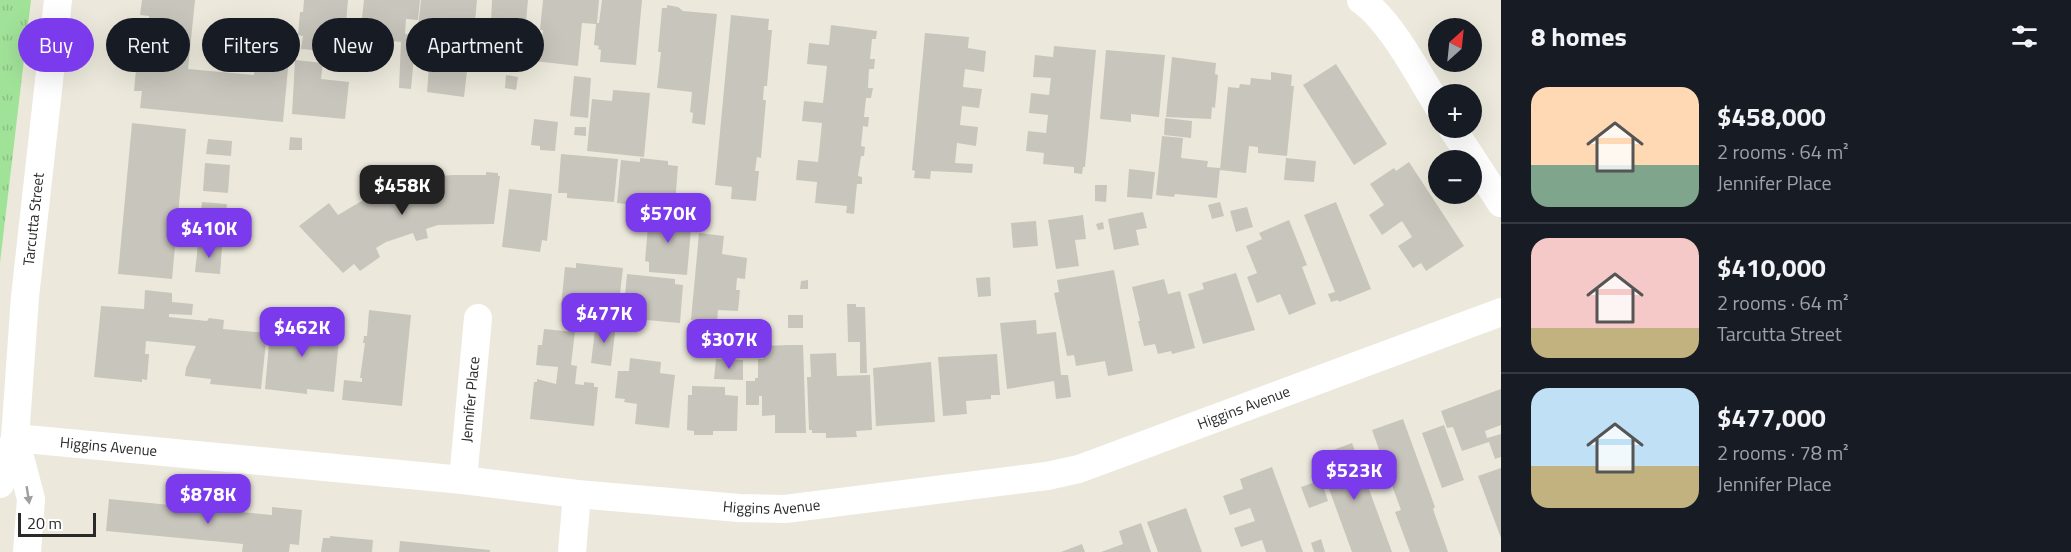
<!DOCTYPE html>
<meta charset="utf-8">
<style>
:root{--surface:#171b24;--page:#242831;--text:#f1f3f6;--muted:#9ea1a6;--line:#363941;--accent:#7c3aed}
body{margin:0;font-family:"Titillium Web",sans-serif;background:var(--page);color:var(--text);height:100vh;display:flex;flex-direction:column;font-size:22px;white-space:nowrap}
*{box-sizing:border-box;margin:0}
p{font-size:20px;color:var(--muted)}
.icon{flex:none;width:33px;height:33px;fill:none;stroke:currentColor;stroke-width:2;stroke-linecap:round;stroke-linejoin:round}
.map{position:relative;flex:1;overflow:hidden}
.sheet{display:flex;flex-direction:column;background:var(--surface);width:570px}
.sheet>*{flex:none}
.hud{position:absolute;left:18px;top:18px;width:570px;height:54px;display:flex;gap:12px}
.needle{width:39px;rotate:27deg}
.tools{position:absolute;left:1428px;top:18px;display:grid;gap:12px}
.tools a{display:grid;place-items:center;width:54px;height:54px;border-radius:50%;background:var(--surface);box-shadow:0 6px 24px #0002;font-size:30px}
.scale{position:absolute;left:18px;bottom:15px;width:78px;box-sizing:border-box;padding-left:6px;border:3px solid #2a2a2a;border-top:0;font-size:16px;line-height:21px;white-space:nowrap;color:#2a2a2a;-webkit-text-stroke:4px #fff;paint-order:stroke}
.price{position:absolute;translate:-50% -51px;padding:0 14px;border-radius:12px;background:var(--accent);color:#fff;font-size:20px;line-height:39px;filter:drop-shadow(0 2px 3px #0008)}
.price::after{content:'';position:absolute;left:50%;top:36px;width:18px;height:14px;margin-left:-9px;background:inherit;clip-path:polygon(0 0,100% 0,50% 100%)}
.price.active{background:#222;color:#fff}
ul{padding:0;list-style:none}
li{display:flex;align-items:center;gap:18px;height:150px;padding:0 30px}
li+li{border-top:2px solid var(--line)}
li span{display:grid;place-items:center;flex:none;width:168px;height:120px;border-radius:18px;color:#555}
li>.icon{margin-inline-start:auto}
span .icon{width:72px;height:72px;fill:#fffc;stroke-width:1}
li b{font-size:26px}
h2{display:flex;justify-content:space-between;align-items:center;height:72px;padding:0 30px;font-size:26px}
.chip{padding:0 21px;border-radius:27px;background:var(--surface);box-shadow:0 6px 24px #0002;font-size:21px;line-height:54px}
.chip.active{background:var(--accent);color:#fff}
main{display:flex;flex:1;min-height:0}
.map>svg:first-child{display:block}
</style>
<main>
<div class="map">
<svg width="1501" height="552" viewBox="0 0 1501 552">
<defs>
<pattern id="park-tufts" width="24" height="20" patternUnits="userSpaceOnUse" patternTransform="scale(1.5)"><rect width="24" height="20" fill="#a1e299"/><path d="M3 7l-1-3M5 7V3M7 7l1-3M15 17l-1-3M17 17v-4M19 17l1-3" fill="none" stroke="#8bc284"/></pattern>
</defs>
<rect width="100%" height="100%" fill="#ece9dc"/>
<path fill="url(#park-tufts)" d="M0,0H31L0,263Z"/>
<path fill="#c8c5bc" d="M142,0H195L188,69L254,75L256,55L289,58L283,122L140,108L142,91H134L137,59L145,60L149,16L140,15Z
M304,0H348L346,23L327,21L325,51L301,49L303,36L298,35L300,12H303Z
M364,0H420L418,20L406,19L405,34L416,36L411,89L399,88L401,42L362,38L363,27H361Z
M421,0H477L471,65L426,60L428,37H417Z
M492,0H528L525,32H523L522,45L514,44L513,50L483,48L485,29H481L482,20L491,21Z
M543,0H599L597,23H599L602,0H642L636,65L600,62L601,50L598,49L599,46L594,45L596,24L582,23L578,66L534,61L536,44L541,45L543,30H540Z
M667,5L678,7L683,11L717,14L705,125L692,123L693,113L690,112L692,92L657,88L661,52H658L662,8H667Z
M731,15L769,19L768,30H772L767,86H764L763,100H766L761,158L757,157L755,171H759L756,201L731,199L732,187L715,185Z
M831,25L877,31L876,39H872L870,59H875L874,69H869L868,88H873L871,98H866L864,117H869L868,127L863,126L861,146L865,147L864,156H861L858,176L862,177V184H857L854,214L846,213L847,206L815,203L817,182L796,180L798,160L818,162L822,123L802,121L804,101L823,103L827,66L807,64L809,43L829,45Z
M925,33L969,37L968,48L986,51L984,72L965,69L963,87L982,89L979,108L962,106L960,125L978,127L976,146L957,143L955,163L973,164L972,173L931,171L930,179L914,178L915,171L912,170Z
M1054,46L1096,50L1085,167H1083L1082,174L1074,173V167L1043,164L1044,153L1026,151L1028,131L1046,133L1048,115L1029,113L1031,93L1049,95L1051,78L1033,77L1035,55L1053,57Z
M1106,50L1165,55L1159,117L1131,114V122L1100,119Z
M1172,57L1216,63L1215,74L1218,75L1215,108L1212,107L1211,119L1166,117Z
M295,60L323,63L321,79L349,82L345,119L292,114Z
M1336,64L1387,144L1354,165L1303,85Z
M429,67L467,71L464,97L427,92Z
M1271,72L1292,75L1291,86H1294L1287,156L1258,153V147L1249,146L1246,173L1220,170L1228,87L1239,88L1240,84L1250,85L1251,78L1271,80Z
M506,75L518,77L516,90L505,88Z
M574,76L591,78L588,118L570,116Z
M613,90L650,93L644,157L587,151L592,99L612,101Z
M1165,118L1192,121L1191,138L1164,135Z
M534,119L558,122L555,151L540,150V146L531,145Z
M132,123L186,129L172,279L118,274Z
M575,127H586V136L574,135Z
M1162,136L1183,138L1181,158L1208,161L1207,167L1220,168L1217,198L1175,194L1174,197L1156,195Z
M290,137L302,138V150H289Z
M208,139L232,141L231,156L206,154Z
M561,154L618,159L614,202L567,198V193H558Z
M640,158L668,161V165L678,166L675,204L665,203V208L617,203L621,160L640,162Z
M1286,158L1316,161L1314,182L1284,180Z
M1409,162L1464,246L1426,271L1421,263L1413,268L1398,246L1412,237L1402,221L1382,235L1369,215L1384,205L1370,184L1394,168L1396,171Z
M205,163L230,165L228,193L203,191Z
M1129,169L1155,172L1152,199L1127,197Z
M486,172L498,173V176H500L494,224L438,225L426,229L428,238L416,241L413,233L386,242L376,248L380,257L360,271L354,264L343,273L299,226L329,203L338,215L365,199L364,196L377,191L379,193L397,186L430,177L453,175H486Z
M1095,185H1107L1106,202L1095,201Z
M509,189L552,194L547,241L542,240L540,252L502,247Z
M202,202L227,204L224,232L199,229Z
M1220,202L1224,216L1212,219L1208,205Z
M1336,202L1371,289L1339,302L1338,300L1331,302L1328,294L1335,292L1304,215Z
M1247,207L1253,227L1236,232L1230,211Z
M1143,212L1147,228L1136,230L1139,245L1114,250L1108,219Z
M649,214L692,218L687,275L649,272V262L645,261Z
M1083,215L1086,239L1075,240L1079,266L1056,269L1048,220Z
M1289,220L1307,265L1302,267L1316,304L1289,315L1280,294L1257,303L1247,277L1257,273L1246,246L1262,239L1259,233Z
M1036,221L1038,246L1013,248L1011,223Z
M1103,222L1104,229L1098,230L1096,224Z
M699,233L724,236L722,254L747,258L745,279L737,278L736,290H740L738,311L718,310L717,322L691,320Z
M198,244L222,247L220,274L195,272Z
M576,263L623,268L618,311L578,307L577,314L565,313L566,306H561L565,267L576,268Z
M1114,270L1133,371L1108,376L1105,361L1076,366L1074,355L1067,356L1054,293L1059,292L1057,280Z
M1236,273L1255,330L1203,344L1188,294L1204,289L1202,283Z
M627,274L675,279V284L683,285L680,323L623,318Z
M990,277L991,296L978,297L976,278Z
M1164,279L1168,294L1180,291L1195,348L1172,354L1171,351L1158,354L1155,344L1144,346L1138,321H1140L1132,287Z
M808,280V289H800L801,281Z
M145,290L172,293V302L193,304L192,315L169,314V317L207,321L209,318L224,320L223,329L267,333L261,389L210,384L211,379L185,376L186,368L196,346L146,341L145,354H149L147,380L142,379V382L94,377L101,306L144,309Z
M847,304H856V307H865L867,373H860V342H848Z
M369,310L411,315L402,406L342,400L344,380L362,382V378H360L365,343H363L364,336H367Z
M788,315H803V328H788Z
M1036,320L1037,334L1056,332L1061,375H1068L1071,397L1056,399L1054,381L1007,389L1000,323Z
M271,321L340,328L334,392L307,389V394L265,389Z
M596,322L616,325L611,366L591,363Z
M544,329L575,332L571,365L577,366L575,384L584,385V382L594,383V387H598L594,426L530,419L534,382H537V379L556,384L558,367L536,365L538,345H542Z
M788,345H803L806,433H775V415L762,416V396H759V405H746V381H755V378H758V359H763V346Z
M836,353L837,376L870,375L872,430L856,431L857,437L826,438V433H812V430H809L807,377H811L810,354Z
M997,354L1000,395H991V399L966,401L967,414L943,416L938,357Z
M630,358L661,362L660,373L675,375L669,428L635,424L637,404L624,402L625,399L615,398L618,371H629Z
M716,359L743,360V380L714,379Z
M931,362L935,422L876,426L873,368Z
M692,386L725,387V395L738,396L737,431H713V435H694V431L687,430L688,395H692Z
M1501,389V425L1485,431L1487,438L1501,434V457L1495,459L1489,442L1462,451L1453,427L1447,428L1441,411Z
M1403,419L1435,507L1433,509L1448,552H1410L1395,512L1401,510L1386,469L1380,471L1375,457L1381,455L1372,430Z
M1444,425L1464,480L1442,488L1422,433Z
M1352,443L1392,552H1352L1317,456Z
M1272,467L1303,552H1266L1262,540L1241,547L1234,528L1255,521L1250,508L1230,515L1223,496L1243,489L1240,479Z
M1501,468V538L1478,476Z
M1321,480L1328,501L1309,508L1301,487Z
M109,499L272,515V507L302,510L299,545L290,544L289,552H242L243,544L106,531Z
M1186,508L1202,552H1158L1147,522Z
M1141,523L1151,552H1101L1123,544L1119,531Z
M330,536L373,540L372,552H321L323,538H330Z
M1321,539L1325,552H1314L1311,543Z
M400,541L490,550V552H399Z
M1082,544L1085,552H1061Z"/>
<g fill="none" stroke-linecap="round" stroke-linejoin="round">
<g stroke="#fff" stroke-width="28">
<path d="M1361,0C1391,21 1418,74 1438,106"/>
<path d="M1452,128L1501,203"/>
<path id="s1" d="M15,438L463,480L577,494L739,508L785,509L1047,476L1079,469L1501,312"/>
<path d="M15,438L31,499L27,552"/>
<path id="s2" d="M463,480L478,318"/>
<path id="s3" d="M0,484L15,438L25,297L58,0"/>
<path d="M572,552L577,494"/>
</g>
</g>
<defs><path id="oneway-solid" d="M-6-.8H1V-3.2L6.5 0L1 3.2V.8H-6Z" transform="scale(1.5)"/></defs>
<use fill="#9f9f9f" href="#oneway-solid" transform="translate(28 495) rotate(81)"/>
<g text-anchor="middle" stroke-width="4.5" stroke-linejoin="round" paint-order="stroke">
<g font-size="15" fill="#2a2a2a" stroke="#fff">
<text dy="5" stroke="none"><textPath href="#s3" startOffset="268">Tarcutta Street</textPath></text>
<text dy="5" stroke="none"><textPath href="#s2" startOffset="81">Jennifer Place</textPath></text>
<text dy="5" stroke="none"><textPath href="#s1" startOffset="1246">Higgins Avenue</textPath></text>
<text dy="5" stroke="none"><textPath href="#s1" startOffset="94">Higgins Avenue</textPath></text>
<text dy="5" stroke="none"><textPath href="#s1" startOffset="760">Higgins Avenue</textPath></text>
</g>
</g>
</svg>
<div class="tools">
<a><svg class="needle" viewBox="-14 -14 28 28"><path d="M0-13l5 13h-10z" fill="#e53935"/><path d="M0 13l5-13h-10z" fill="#9ea1a6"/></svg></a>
<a>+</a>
<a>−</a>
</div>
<div class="scale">20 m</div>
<b class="price active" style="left:402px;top:216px">$458K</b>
<b class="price" style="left:668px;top:244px">$570K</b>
<b class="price" style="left:209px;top:259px">$410K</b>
<b class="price" style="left:604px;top:344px">$477K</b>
<b class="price" style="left:302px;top:358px">$462K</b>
<b class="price" style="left:729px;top:370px">$307K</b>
<b class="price" style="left:1354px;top:501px">$523K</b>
<b class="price" style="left:208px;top:525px">$878K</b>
<div class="hud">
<a class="chip active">Buy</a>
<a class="chip">Rent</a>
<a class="chip">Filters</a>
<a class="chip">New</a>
<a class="chip">Apartment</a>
</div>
</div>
<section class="sheet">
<h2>8 homes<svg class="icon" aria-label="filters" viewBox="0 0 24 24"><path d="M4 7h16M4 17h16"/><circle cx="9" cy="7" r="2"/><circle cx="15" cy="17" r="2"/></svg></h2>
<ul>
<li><span style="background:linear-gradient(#ffd9b3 65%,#7fa58c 0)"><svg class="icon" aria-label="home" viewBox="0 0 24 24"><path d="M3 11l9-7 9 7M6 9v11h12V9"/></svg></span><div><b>$458,000</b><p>2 rooms · 64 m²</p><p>Jennifer Place</p></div></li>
<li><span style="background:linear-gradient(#f6c9c9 75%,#c2b280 0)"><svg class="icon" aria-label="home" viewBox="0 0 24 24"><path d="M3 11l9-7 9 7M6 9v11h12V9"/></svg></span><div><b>$410,000</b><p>2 rooms · 64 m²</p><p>Tarcutta Street</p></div></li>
<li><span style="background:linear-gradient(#bfe0f5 65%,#c2b280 0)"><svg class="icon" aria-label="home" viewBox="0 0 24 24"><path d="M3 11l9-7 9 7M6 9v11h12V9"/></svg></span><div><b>$477,000</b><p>2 rooms · 78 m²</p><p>Jennifer Place</p></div></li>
</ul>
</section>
</main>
